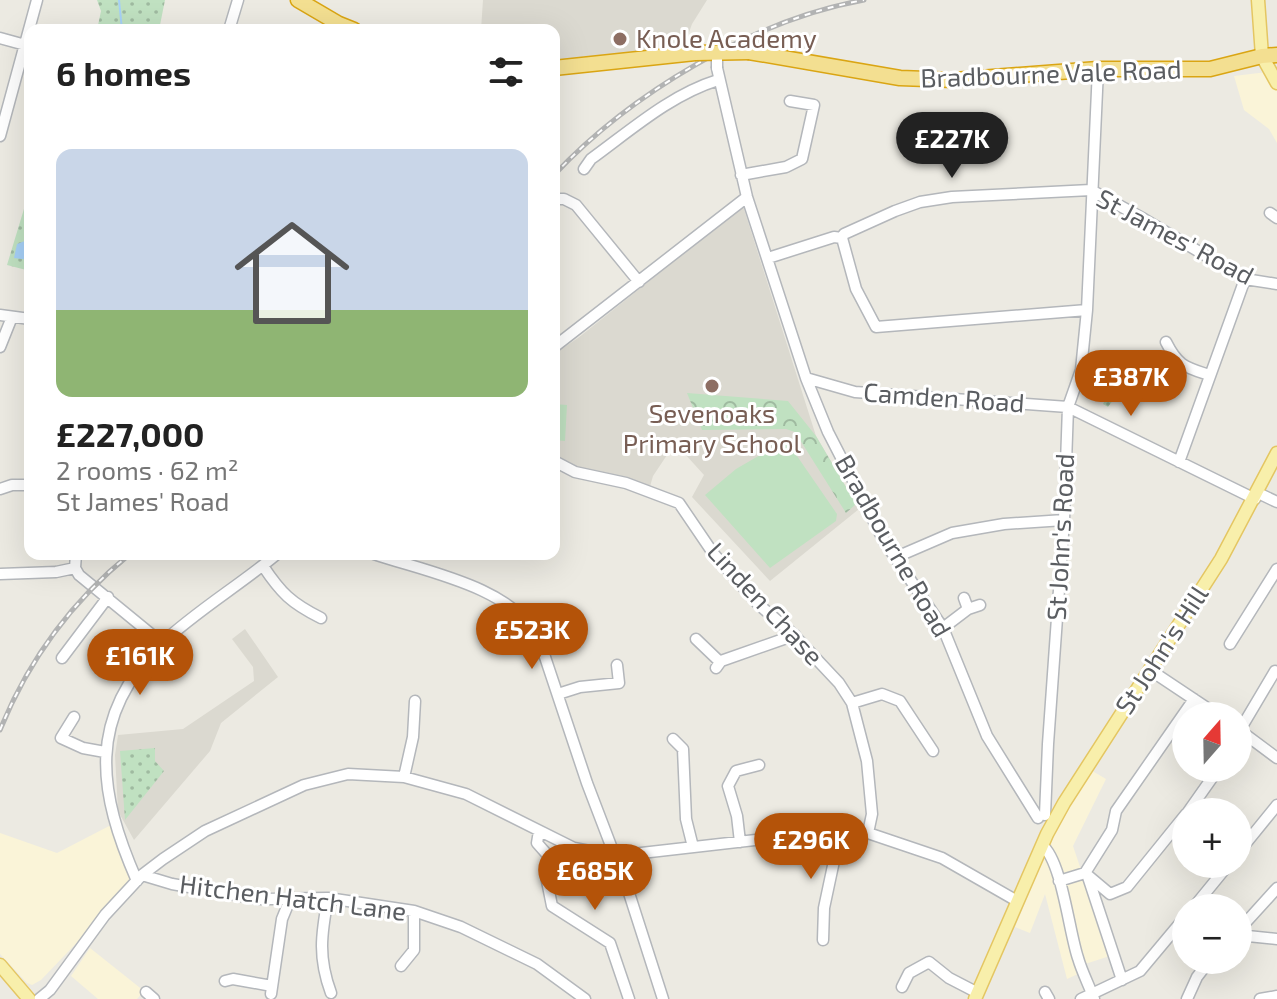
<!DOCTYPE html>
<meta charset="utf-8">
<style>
:root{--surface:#fff;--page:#f2f2f2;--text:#222;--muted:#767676;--line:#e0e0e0;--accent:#b45309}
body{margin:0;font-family:"Exo 2",sans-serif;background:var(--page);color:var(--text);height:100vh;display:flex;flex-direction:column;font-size:30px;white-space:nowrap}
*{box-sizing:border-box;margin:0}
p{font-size:26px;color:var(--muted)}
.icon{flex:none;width:44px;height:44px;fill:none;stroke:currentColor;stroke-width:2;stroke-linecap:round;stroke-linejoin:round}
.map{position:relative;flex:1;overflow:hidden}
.drawer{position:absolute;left:24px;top:24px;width:536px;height:536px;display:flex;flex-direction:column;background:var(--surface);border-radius:16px;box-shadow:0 8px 32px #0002}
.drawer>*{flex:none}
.needle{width:52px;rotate:20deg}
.fabs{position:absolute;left:1172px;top:702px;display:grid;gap:16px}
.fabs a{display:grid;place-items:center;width:80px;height:80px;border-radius:50%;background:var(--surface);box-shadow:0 8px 32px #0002;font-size:40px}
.price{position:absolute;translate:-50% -68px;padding:0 18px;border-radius:28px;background:var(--accent);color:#fff;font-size:26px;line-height:52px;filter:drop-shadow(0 2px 4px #0008)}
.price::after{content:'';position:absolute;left:50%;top:48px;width:24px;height:18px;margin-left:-12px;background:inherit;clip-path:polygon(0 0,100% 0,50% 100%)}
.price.active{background:#222;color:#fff}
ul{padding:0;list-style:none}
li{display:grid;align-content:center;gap:16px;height:424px;padding:0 32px}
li+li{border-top:2px solid var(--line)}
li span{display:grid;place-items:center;height:248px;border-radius:16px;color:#555}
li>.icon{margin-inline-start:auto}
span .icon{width:144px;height:144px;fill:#fffc;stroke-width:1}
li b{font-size:34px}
h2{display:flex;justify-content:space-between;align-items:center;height:96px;padding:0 32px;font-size:34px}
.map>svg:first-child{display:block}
</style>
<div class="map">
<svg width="1277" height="999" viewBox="0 0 1277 999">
<defs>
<pattern id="green-dots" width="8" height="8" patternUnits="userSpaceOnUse" patternTransform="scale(2)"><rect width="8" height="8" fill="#c0e1c1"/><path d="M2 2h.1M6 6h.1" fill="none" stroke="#9fbaa0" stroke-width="1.8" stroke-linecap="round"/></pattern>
<pattern id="forest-crowns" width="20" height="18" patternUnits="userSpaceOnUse" patternTransform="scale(2)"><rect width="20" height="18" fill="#c0e1c1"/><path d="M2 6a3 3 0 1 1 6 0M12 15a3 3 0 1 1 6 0" fill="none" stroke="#9fbaa0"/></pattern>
</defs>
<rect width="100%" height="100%" fill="#eceae2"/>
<path fill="#faf4d8" d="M1267,72L1277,88V143L1269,129L1244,110L1234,76Z
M1089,769L1106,779L1073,846L1110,956L1085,964L1049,837Z
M113,824L133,884L41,980L32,985L27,983L0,954V833L57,853Z
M1046,851L1078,974L1067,979L1045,894L1030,933L1015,927Z
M90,948L144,991L137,999H98L71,976Z"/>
<path fill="#dbd9d0" d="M483,0H707L692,24L683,49L554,63V30H481Z
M743,206L816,436L859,509L770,581L692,497L704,475L675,443L653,476L649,490L575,471L554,459V354L578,338Z
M245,629L278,677L221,723L210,751L134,840L118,811L115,755L118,735L183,729L254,681L253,667L232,639Z"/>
<path fill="url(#green-dots)" d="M97,0H165L159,30H97L101,11Z
M30,189V271L7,265Z
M1086,379L1116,396L1108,407L1103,404L1106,398L1097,393L1094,398L1081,393Z
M155,748V761L164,771L125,820L120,751Z"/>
<path fill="url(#forest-crowns)" d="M687,393L788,401L816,436L856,504L846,513L795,432L786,429L702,430Z"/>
<path fill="#c0e1c1" d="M554,404L567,405L565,441L554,440Z
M786,440L837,514L836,521L770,568L705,495L736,469Z"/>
<path fill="#a6d0f7" d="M30,239V260L14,258L17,244Z"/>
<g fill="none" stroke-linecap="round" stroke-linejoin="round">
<path stroke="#a6d0f7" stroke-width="2" d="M119,0L122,30"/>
<defs>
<path id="minor" d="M229,30L238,0
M0,38L29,46
M717,68L747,197L806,378L828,432L884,541L943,628L987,736L1038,818
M0,136L37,0
M584,169L591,159C631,130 670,95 718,80
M741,175L786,167L802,159L814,105L790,101
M554,199H564L576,205L639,282
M1270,213L1277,218
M842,238L844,234L895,211L920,202L952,197L1091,190L1144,219L1245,279L1277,284
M768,258L834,237L842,238L856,289L876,327L1087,310
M0,315L30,319
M1166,342C1178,366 1185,367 1209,375
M0,347L12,317
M554,347L747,197
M806,378L855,392L1068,407L1255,499
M554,461L575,472L626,483L679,503L713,553L758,604L792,633L839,683L852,703L867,761L872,814L868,833
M1179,462L1245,279
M0,489L12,485H30
M1258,493L1277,502
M374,554C427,572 508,586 538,636L587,783L629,893L663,999
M894,558L952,533L1004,524L1064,520
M263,566C281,593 291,603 321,618
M75,568L79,575L162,643
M75,568L76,554
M0,574L56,572L75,568
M964,598L968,609
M943,628L968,609L980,605
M696,639L720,662
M1230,644L1277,569
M62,658L108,597
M716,668L721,661L795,635
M1150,670L1219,716
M558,694L580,687L619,683L617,665
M852,703L882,694L900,701L933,751
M74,717L61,738L83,748L105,752
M1238,729L1277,758
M1240,730L1275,671
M673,739L683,749L686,819L693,847
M404,777L413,737L415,701
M1188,812L1219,768
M1045,815L1048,744L1064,520L1068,407L1081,370L1087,310L1098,69
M539,831L537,843L552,860L546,876L552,906L610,943L629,999
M740,842L737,816L728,786L736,771L759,765
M1042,845C1062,861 1069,932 1078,958C1082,972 1089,985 1094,999
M1238,853L1277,805
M1085,873L1112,830L1116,811L1194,699
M142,875L172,884L258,899L328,898L414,911L461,927L537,964L585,999
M1088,877L1122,980
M137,881C98,792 86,718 161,644C196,611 240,585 277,554
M1059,881L1085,873L1110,894L1127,887L1186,814
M328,898C321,935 318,958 331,993
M1193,908L1229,864
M1238,931L1277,888
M1238,935L1277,939
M823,940L824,908L841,828
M401,966L414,950V911
M225,981L233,979L272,986
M902,987L909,973L929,962L949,978L978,993
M146,992L154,999
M1045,992L1049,999
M271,994L282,919L291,897
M39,999L50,990L105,915L142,875L163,859L205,831L304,785L348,774L404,777L466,794L574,848L615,856L799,835L841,828L868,833L942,858L1017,901
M1081,999L1140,971L1186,916
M1187,999L1197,977L1210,960
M1260,999L1277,996"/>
<path id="major" d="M1258,0L1262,56L1277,83
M0,965L29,999
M975,999L1047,834L1064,803L1221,559L1277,453"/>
<path id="highway" d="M298,0L339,24L354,30
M749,52L900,78L954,80L1098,69H1210L1262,56L1277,55
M554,68L695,53"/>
</defs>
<use href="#minor" stroke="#b4b7bb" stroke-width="13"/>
<use href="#major" stroke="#e4c662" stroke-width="15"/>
<use href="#highway" stroke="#daa513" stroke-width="17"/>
<use href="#minor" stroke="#fff" stroke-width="10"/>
<use href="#major" stroke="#f8efab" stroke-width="12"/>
<use href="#highway" stroke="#f3df91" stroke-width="14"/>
<defs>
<path id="rail" d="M554,175C630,94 753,20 864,0
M0,730C28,661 72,601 130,554"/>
</defs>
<use href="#rail" stroke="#b2b3b3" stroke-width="5"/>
<use href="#rail" stroke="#fff" stroke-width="2" stroke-dasharray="6" stroke-linecap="butt"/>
<defs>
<path id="minor-bridge" d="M717,52V68"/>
<path id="highway-bridge" d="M695,53L749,52"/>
</defs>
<use href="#minor-bridge" stroke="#b4b7bb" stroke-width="13" stroke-linecap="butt"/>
<use href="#highway-bridge" stroke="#daa513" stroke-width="17" stroke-linecap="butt"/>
<use href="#minor-bridge" stroke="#fff" stroke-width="10"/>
<use href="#highway-bridge" stroke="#f3df91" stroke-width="14"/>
</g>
<g fill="#8d6e63" stroke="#fff" stroke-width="3">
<circle cx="620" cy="39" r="8"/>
<circle cx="712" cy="386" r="8"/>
</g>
<g text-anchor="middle" stroke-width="6" stroke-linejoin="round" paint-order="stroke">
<g font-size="26" fill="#785e54" stroke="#fff" text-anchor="start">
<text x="636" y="48">Knole Academy</text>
<text x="712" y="423" text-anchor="middle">Sevenoaks<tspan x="712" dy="30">Primary School</tspan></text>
</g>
<g font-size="26" fill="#5a5d61" stroke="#fff">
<text transform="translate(1051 74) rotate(-2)" y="9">Bradbourne Vale Road</text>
<text transform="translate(1175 237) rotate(28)" y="9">St James' Road</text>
<text transform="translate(944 398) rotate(4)" y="9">Camden Road</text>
<text transform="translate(1061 537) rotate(-87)" y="9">St John's Road</text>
<text transform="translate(893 546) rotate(60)" y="9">Bradbourne Road</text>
<text transform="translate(765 604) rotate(47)" y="9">Linden Chase</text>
<text transform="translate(1162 650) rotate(-57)" y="9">St John's Hill</text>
<text transform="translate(293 898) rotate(7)" y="9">Hitchen Hatch Lane</text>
</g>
</g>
</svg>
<div class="fabs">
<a><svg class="needle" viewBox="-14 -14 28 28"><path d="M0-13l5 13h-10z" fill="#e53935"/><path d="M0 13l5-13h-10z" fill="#767676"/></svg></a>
<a>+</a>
<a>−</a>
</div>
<b class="price active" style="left:952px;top:180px">£227K</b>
<b class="price" style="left:1131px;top:418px">£387K</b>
<b class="price" style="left:532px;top:671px">£523K</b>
<b class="price" style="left:140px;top:697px">£161K</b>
<b class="price" style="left:811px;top:881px">£296K</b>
<b class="price" style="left:595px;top:912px">£685K</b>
<section class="drawer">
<h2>6 homes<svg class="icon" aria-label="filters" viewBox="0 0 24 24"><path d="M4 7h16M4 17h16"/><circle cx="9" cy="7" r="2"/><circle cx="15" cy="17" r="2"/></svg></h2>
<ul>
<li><span style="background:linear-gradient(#c9d6e8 65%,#8fb573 0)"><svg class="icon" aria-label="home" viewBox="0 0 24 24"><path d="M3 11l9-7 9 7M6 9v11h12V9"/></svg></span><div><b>£227,000</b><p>2 rooms · 62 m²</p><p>St James' Road</p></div></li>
</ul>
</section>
</div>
